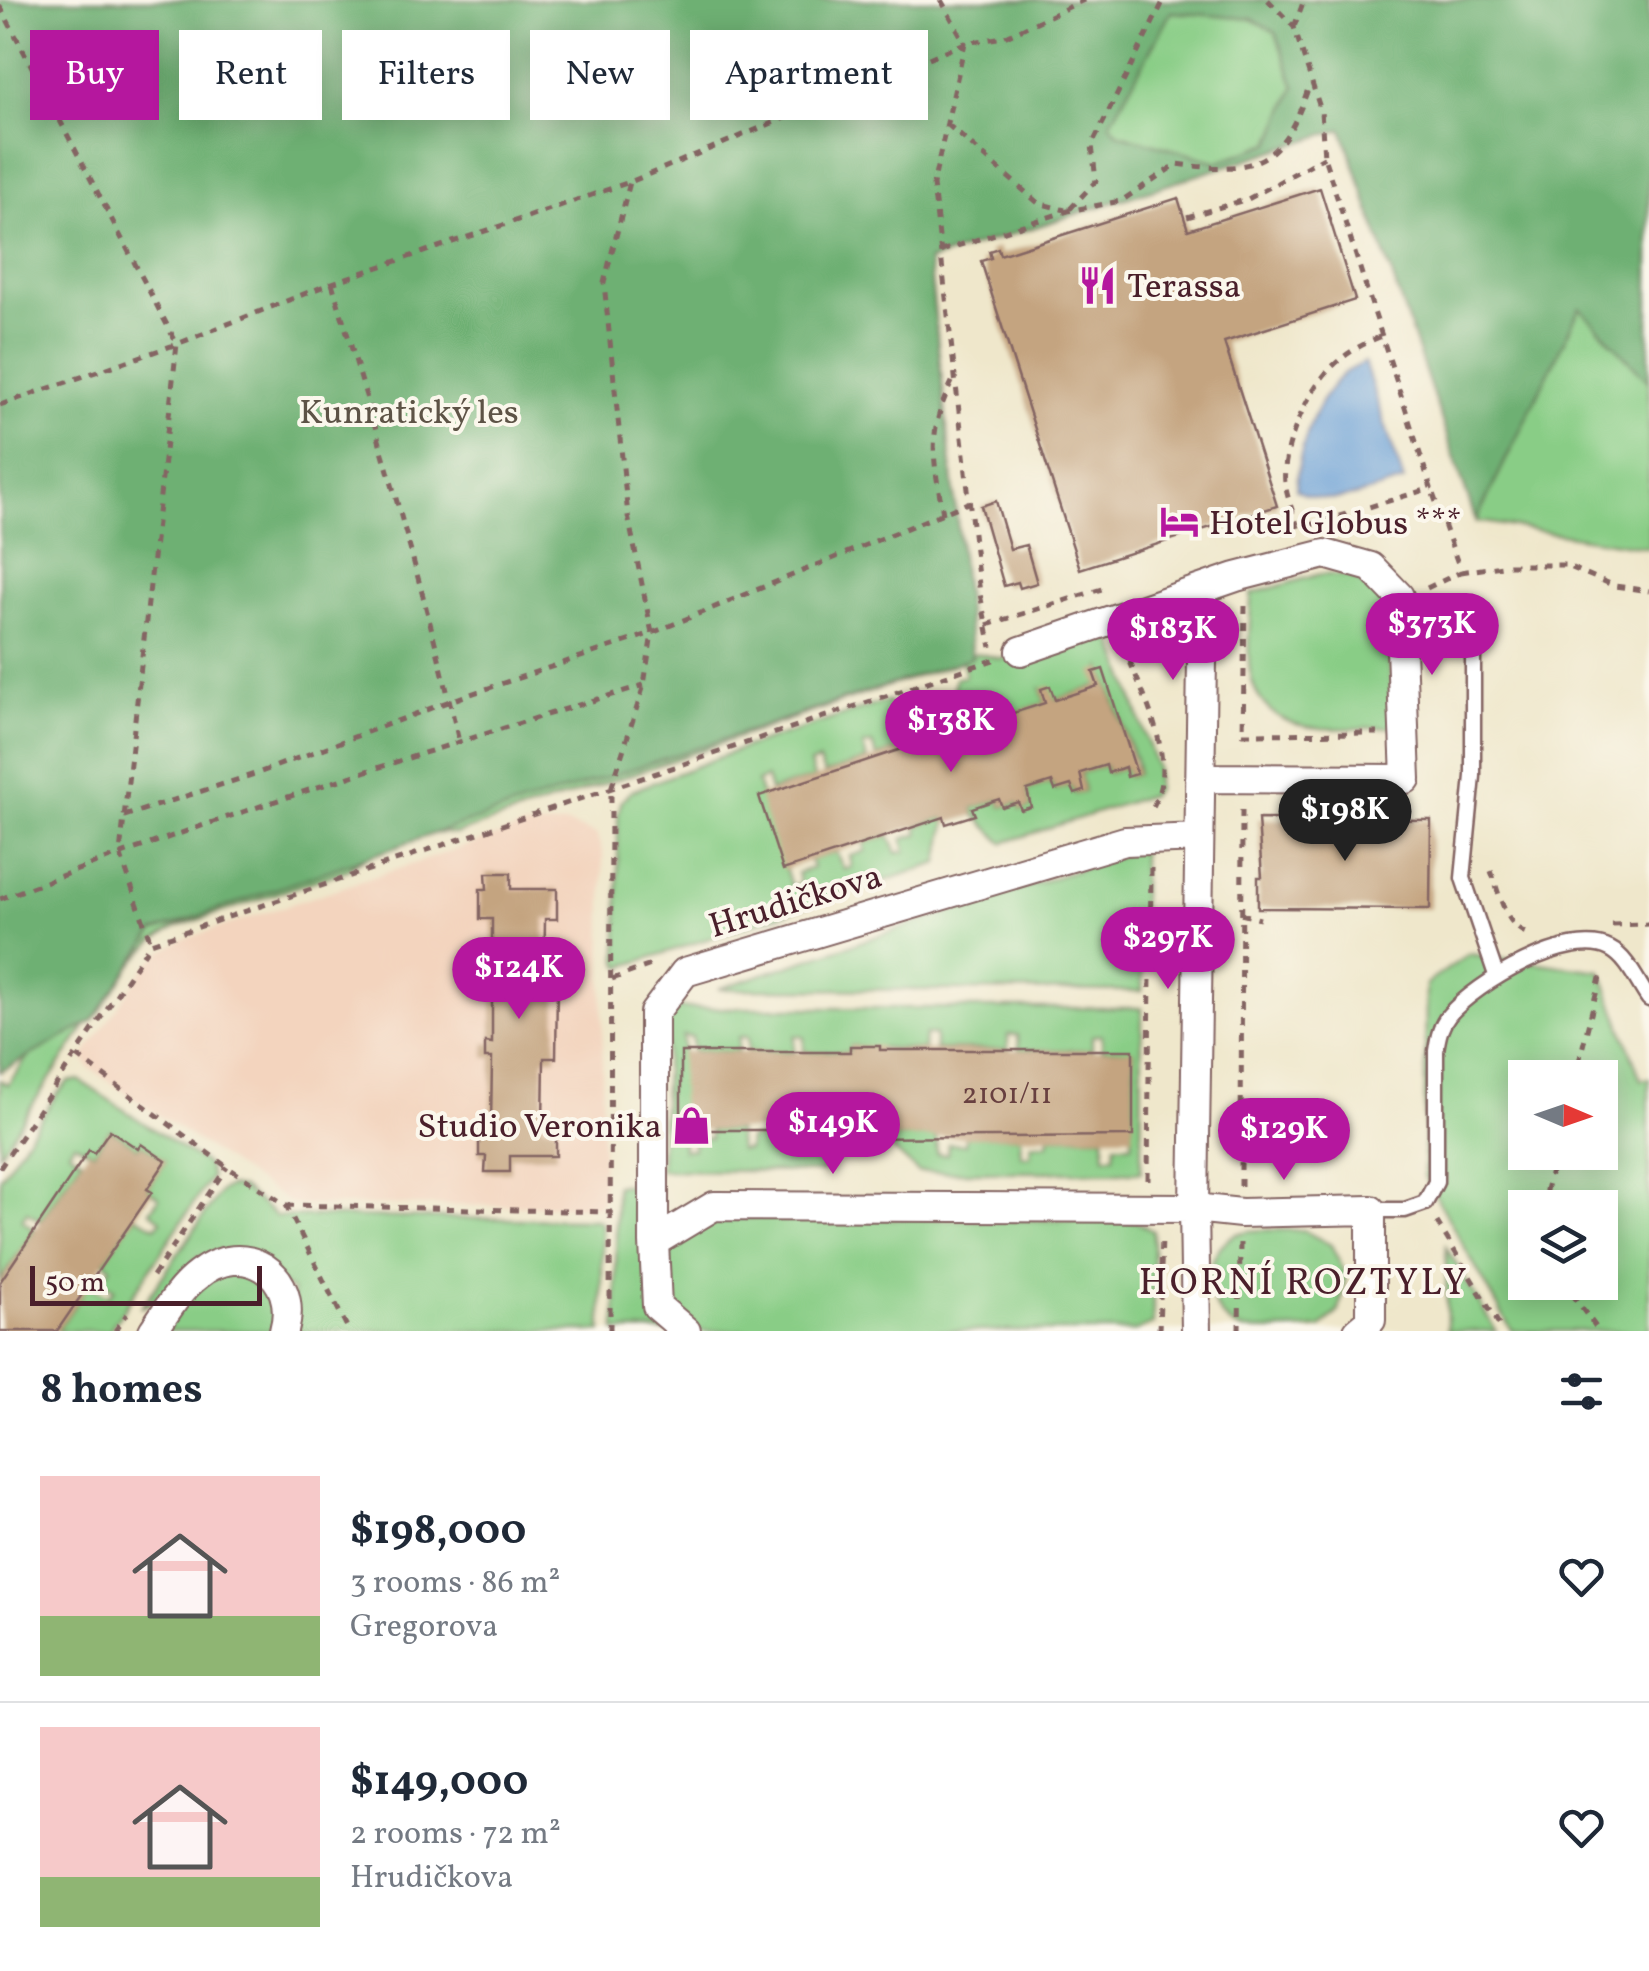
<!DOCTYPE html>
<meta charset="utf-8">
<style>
:root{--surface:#fff;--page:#f2f2f3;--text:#1f2937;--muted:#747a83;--line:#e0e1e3;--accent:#b5179e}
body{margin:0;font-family:Vollkorn,serif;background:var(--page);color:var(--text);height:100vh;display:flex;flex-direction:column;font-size:38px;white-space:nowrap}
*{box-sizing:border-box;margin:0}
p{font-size:32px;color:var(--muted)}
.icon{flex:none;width:55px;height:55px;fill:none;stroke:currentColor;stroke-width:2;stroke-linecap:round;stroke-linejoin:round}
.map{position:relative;height:1331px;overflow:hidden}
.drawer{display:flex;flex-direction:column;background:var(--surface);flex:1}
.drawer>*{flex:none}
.top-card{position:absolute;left:30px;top:30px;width:1000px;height:90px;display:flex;gap:20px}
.needle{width:65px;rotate:92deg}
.tools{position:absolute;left:1508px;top:1060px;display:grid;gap:20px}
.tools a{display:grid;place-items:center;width:110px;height:110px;border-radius:0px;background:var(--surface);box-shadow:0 5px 25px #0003;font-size:50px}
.scale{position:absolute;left:30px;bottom:25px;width:232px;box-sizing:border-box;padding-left:10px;border:5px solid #4a1f2b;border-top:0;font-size:28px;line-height:35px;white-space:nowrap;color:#4a1f2b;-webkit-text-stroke:8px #fbf7ec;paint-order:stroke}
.price{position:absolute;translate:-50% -85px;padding:0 22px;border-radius:35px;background:var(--accent);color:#fff;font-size:32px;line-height:65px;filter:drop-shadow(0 2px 5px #0008)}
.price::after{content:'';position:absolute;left:50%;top:60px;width:30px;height:22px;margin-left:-15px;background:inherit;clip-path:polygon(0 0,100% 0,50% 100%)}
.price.selected{background:#222;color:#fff}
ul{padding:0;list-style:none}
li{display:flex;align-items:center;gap:30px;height:250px;padding:0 40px}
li+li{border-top:2px solid var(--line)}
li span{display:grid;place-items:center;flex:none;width:280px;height:200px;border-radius:0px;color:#555}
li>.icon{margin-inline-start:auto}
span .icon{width:120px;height:120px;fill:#fffc;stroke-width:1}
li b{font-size:42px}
h2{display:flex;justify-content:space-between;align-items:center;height:120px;padding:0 40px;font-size:42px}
.chip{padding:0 35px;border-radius:0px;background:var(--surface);box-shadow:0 5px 25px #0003;font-size:35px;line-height:90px}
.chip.selected{background:var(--accent);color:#fff}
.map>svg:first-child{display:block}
</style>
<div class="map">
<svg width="1649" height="1331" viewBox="0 0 1649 1331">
<rect width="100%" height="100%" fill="#fbf7ec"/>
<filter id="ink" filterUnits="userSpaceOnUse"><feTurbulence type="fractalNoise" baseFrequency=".01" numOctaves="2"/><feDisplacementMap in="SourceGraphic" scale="20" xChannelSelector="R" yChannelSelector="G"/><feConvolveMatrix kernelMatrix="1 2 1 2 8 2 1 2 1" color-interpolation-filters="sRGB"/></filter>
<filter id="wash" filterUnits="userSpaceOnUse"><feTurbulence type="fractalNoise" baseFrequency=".0048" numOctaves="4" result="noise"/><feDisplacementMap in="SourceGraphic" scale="40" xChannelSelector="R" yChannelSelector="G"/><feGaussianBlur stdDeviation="2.25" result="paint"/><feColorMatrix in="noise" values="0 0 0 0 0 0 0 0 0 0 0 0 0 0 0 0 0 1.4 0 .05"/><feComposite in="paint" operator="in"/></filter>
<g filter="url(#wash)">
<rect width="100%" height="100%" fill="#efe7cb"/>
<path fill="#f3d4be" d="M566,824L596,834L603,854L602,1202L597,1206L298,1205L288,1202L89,1068L84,1059L87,1051L144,969L162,952L182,940L522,828Z"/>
<path fill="#89cd86" stroke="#6a7658" stroke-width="2.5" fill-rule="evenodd" d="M1171,11L1252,19L1276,32L1295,87L1271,143L1217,162L1119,134L1110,123Z
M1580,307L1649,382V548L1476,521Z
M1320,574L1349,576L1369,587L1386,606L1394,727C1341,727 1263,744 1250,672C1246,648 1251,619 1251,594Z
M1108,625L1156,767V789L1151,795L1003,843L975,815L972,808L999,799L1002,807L1018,802L1021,810L1030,807L1027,790L1052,782L1055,790L1071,785L1075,794L1084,791L1080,773L1106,765L1108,773L1125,767L1128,777L1137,774L1136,763L1102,669L1098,686L1055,700L1041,689L1045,703L1001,717L997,704L987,707L992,720L948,734L947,727L955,679L965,676L963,661C793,717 625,778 455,834C424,828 371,850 347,870L177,927L154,941L114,984L0,1153V1080L8,1085L113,932L977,653L1001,659Z
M887,701L920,743L877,757L872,744L863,746L867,760L824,774L819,761L810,764L814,778L770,791L766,778L757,782L791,886L800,883L797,873L813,868L810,860L836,852L844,870L852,867L850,856L866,851L864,843L889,835L897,853L906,851L903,839L919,834L917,826L944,817L946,824L939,863L622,967L618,962V815L622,800L631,791L746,747Z
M1134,851L1142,852V991L718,989Z
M1469,954L1601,971L1641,1080L1649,1078V1331H1512L1424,1176L1426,984ZM1525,1078H1600V1152H1525ZM1525,1208H1600V1282H1525Z
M668,1008H1142L1141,1172H918L880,1138L936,1136L937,1154H947L948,1144H965V1136H1020L1021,1155L1030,1156L1031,1144H1048L1049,1136H1104L1105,1156H1114L1115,1144H1132L1133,1051L1102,1050V1035L1092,1036V1050H1019L1018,1035H1008V1050L935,1049V1035H925L924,1050L851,1046L850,1052H804V1037L795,1036L794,1052H748V1037H739L738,1052H693L692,1037L683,1036V1150L693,1149V1138H710V1130H737L739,1150L748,1149L749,1138H766V1130H793L795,1149H804V1138H822V1130H850V1138L822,1172L660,1170Z
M79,1080L207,1165L211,1177L109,1331H57L88,1285L108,1296L114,1289L102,1281L111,1267L104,1261L135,1216L156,1227L161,1220L150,1211L159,1198L147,1189L165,1161L141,1144L138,1149L110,1130L94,1153L74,1143L69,1151L82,1160L41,1221L27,1212L22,1220L35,1230L0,1281V1178L57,1094L68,1082Z
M616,1185H643L666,1331H616Z
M229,1186L242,1188L276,1216L597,1220L602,1224V1331H293L292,1290L220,1250L197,1258L166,1294L141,1308L220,1192Z
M728,1217L1135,1221L1153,1231V1324L1136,1331H700C662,1312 647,1251 689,1227C700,1221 716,1220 728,1217Z
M1261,1230H1303L1331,1245L1346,1275L1339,1311L1321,1328C1298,1330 1267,1331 1244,1330C1204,1319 1198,1258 1231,1237C1240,1231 1250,1231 1261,1230Z
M1446,1247L1496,1331H1447Z
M239,1270L264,1284L277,1319L270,1331H165L199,1282Z"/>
<path fill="#6eb073" stroke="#5c684f" stroke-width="2.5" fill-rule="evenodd" d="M0,0H1649V382L1580,308L1476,521L1342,129L929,261L972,658L439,832L154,932L93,1021L0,1072ZM1171,12L1252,19L1276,33L1295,87L1271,143L1217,162L1119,134L1110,124Z"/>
<path fill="#679ed5" stroke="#585e80" stroke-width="2.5" d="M1364,362L1404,481C1367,492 1332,510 1296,490C1297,452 1314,401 1343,374C1349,369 1358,366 1364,362Z"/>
<g id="blocks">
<path fill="#c4a480" d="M1320,188L1355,300L1224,342L1277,506L1080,569L981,261L991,258L989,251L998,248L1000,255L1178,198L1188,230Z
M996,501L1010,549L1026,545L1037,583L1020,588L1018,582L1004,586L981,506Z
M1103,669L1137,774L1127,777L1125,767L1108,773L1106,765L1080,773L1084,791L1075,794L1071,785L1055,790L1052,782L1027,790L1031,807L1021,810L1018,802L1002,807L999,799L972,808L975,815L946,824L944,817L783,870L759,796L920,743L918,737L947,727L948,734L992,720L987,707L997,703L1001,717L1045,703L1041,689L1050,686L1055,700L1098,686L1093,672Z
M1258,819L1431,820L1430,909L1258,908V877H1262Z
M486,873H511V889H557V919H545L544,987H557L556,1058H544L543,1126H556V1156H510V1172H485L486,1156H479V1126H491L492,1058H485V1042L492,1043V919H480V889H487Z
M850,1046H880V1050H1133V1136L850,1138V1130H681V1052H850Z
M110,1130L138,1149L141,1144L166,1161L147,1189L152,1192L57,1331H0V1282L89,1150L94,1153Z"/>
</g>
</g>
<g filter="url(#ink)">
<use href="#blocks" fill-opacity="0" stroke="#846563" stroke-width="2.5"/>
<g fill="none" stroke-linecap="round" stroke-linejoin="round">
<defs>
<path id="service" d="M1473,619V776L1463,878L1496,975
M1371,1210H1405L1425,1203L1436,1182V1051C1438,1037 1440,1026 1449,1015C1476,983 1569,928 1610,949C1628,958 1638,984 1649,999"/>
<path id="minor" d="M1021,651L1236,577L1325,554L1371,567L1399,596L1406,779L1200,778
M654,1242V1013L685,972L1125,841L1199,838
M153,1331C166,1312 179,1289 198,1275C244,1238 300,1274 284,1331
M686,1331L657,1306L654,1242L714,1206L1194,1208L1241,1213L1371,1210V1320L1358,1331
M1196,1331L1194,1208L1203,590"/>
</defs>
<use href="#service" stroke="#846563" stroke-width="19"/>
<use href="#minor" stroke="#846563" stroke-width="32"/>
<path stroke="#846563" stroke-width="5" stroke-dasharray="8 8" stroke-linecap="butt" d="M941,0L965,43L933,185L980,594L991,647
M1268,0L1294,27L1321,111L1324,157L1431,488L1310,525
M0,6L177,344L120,853L151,943
M1294,27L1304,0
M947,124L1038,203L1065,210
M1070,209L1096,181L1092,145L1164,0
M1187,217L1248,199L1324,157
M941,251L1068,211L1121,201L1177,164C1257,175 1283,163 1309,86
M332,283C378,435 424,587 459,742
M0,405L177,344L332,283L630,182L965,43L1004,37L1084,0
M943,514C933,456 926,433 954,378
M1298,528C1294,514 1287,498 1285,483C1281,449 1309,386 1335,364C1349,351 1365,343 1382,336
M1461,572L1509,565H1565L1615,586L1649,591
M1427,588L1461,572L1431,488
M1245,606L1243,734L1378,733
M987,625L1108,587
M1124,646C1142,696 1181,760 1151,810
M124,816L258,773L450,701L652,633L970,502
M1491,871C1499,892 1506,932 1532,934
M0,899C211,818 428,751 644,685
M1241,914L1260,919
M1612,925L1649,924
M612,979L651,965
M77,1056L227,1167L286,1205L349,1331
M1575,1078L1602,970
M0,1168L151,943L996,659
M1148,1180L1151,866
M1241,1186L1242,807
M286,1205L612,1212
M1546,1208V1190L1556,1152
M1437,1222L1503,1331
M153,1276L227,1167
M1562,1282L1599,1331
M115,1331L127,1314
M610,1331L611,789L644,685L652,633L628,516L604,283L630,182
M1159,1331L1162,1237
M1239,1331L1240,1242"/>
<use href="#service" stroke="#fff" stroke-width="14"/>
<use href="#minor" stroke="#fff" stroke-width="28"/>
</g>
</g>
<defs>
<symbol id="restaurant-bare" viewBox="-9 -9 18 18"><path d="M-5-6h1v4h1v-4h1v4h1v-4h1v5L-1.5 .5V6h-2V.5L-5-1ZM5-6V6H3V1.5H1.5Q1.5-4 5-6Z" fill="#b5179e" stroke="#fbf7ec" stroke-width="2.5" paint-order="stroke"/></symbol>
<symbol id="hotel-bare" viewBox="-9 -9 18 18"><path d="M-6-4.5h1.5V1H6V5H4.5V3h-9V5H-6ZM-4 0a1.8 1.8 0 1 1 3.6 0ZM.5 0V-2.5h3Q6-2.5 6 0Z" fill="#b5179e" stroke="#fbf7ec" stroke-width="2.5" paint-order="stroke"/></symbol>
<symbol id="shop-bare" viewBox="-9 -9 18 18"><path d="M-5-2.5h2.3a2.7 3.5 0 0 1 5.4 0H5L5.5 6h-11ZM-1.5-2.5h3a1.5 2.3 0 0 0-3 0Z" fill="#b5179e" stroke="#fbf7ec" stroke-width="2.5" paint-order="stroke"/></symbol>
</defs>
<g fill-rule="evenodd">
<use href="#restaurant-bare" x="1070" y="258" width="55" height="55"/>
<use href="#hotel-bare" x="1152" y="494" width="55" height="55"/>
<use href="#shop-bare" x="664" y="1098" width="55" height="55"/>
</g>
<g text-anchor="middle" stroke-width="8" stroke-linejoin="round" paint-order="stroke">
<g font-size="30" fill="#684040">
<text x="1007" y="1103">2101/11</text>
</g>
<g font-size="35" fill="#4a1f2b" stroke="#fbf7ec" text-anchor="start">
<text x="1127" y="297">Terassa</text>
<text x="1209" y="534">Hotel Globus ***</text>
<text x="662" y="1137" text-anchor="end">Studio Veronika</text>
</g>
<g font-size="35" fill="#5d5346" stroke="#fbf7ec">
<text x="409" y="423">Kunratický les</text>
</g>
<g font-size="35" fill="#4a1f2b" stroke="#fbf7ec">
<text transform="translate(795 900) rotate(-17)" y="12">Hrudičkova</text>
</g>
<g font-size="38" letter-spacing="2.5" fill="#4a1f2b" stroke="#fbf7ec">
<text x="1304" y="1294">HORNÍ ROZTYLY</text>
</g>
</g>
</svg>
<div class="tools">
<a><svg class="needle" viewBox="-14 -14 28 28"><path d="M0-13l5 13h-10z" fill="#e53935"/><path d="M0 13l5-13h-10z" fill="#747a83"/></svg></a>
<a><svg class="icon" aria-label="layers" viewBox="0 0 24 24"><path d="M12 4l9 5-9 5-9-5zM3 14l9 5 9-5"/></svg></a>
</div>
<div class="scale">50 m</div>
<b class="price" style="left:1432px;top:678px">$373K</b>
<b class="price" style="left:1173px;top:683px">$183K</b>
<b class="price" style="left:951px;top:775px">$138K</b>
<b class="price selected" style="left:1345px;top:864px">$198K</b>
<b class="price" style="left:1168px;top:992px">$297K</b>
<b class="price" style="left:519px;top:1022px">$124K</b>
<b class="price" style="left:833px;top:1177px">$149K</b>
<b class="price" style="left:1284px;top:1183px">$129K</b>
<div class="top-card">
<a class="chip selected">Buy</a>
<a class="chip">Rent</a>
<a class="chip">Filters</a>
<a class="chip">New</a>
<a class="chip">Apartment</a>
</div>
</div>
<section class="drawer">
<h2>8 homes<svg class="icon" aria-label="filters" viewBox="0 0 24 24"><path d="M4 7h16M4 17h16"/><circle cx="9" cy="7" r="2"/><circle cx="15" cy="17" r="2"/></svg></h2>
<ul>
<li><span style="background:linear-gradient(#f6c9c9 70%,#8fb573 0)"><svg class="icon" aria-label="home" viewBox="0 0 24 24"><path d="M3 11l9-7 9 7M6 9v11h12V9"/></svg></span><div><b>$198,000</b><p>3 rooms · 86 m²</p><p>Gregorova</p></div><svg class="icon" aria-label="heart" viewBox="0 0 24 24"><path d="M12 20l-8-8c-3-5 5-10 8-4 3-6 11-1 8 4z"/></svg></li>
<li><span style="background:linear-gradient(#f6c9c9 75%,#8fb573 0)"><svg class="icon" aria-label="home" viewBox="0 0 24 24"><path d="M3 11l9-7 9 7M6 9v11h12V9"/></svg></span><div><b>$149,000</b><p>2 rooms · 72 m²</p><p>Hrudičkova</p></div><svg class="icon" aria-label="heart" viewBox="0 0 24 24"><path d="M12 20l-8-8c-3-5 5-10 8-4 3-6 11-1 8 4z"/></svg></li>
</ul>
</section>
